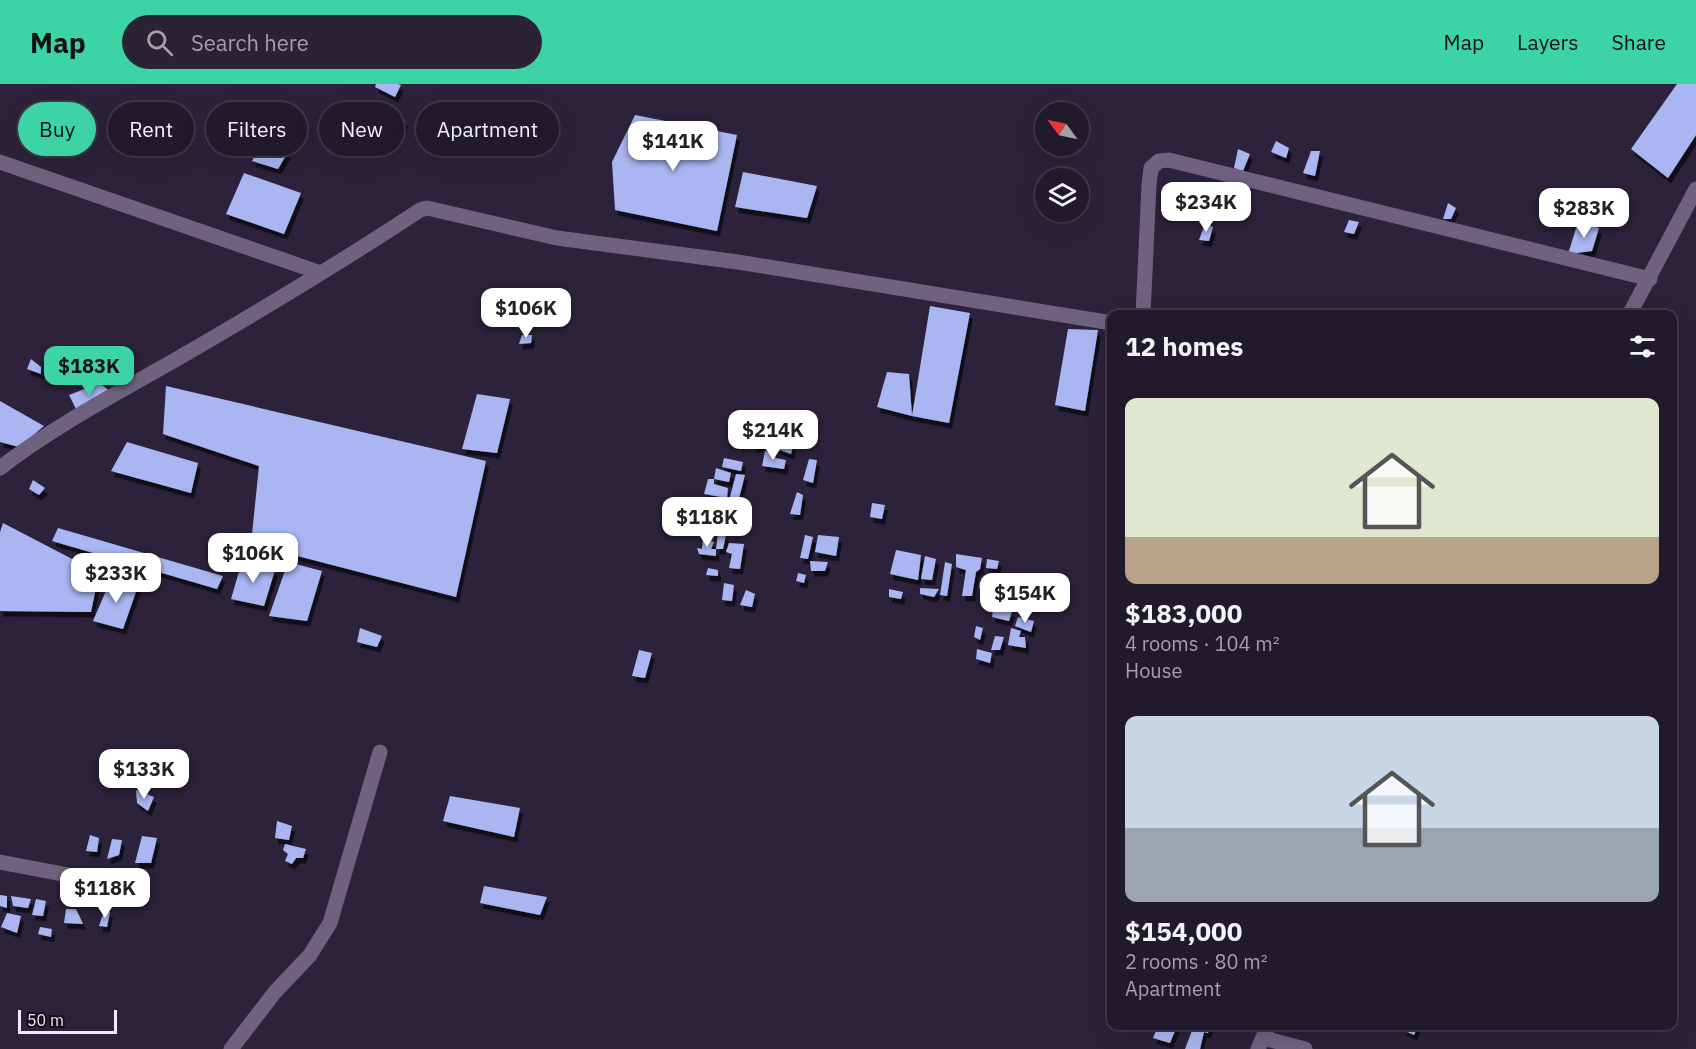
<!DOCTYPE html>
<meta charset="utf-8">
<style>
:root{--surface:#211a2c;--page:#292334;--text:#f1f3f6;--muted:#a2a1a9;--line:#3e3848;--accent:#3cd4a4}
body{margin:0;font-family:"IBM Plex Sans",sans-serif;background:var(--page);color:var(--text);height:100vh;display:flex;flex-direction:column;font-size:22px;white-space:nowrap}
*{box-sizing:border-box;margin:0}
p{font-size:20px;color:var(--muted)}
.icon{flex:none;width:33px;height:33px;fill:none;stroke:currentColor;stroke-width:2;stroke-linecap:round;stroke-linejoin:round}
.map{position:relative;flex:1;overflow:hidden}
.panel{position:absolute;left:1107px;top:226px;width:570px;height:720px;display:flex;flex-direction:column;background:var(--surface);border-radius:12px;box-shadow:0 6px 24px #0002,0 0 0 2px var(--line)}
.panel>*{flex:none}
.guide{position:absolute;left:18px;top:18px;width:570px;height:54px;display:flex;gap:12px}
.needle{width:39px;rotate:303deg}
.fabs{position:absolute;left:1035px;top:18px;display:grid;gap:12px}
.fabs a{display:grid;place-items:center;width:54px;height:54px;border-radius:50%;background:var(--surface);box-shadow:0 6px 24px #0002,0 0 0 2px var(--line);font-size:30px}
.scale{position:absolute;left:18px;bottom:15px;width:99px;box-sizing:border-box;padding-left:6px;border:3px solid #efe9fa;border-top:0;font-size:16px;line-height:21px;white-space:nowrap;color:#efe9fa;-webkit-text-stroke:4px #120e19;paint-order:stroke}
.price{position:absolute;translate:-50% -51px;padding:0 14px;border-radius:12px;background:#fff;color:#222;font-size:20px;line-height:39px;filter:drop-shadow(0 2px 3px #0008)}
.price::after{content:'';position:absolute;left:50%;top:36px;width:18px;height:14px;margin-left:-9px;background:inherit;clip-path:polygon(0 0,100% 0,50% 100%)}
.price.active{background:var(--accent);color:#111}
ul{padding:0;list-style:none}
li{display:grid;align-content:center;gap:12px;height:318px;padding:0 18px}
li span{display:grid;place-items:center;height:186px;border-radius:12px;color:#555}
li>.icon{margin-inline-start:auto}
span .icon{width:108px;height:108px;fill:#fffc;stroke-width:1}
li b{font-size:26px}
h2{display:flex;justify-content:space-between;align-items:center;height:72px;padding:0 18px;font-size:26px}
.pill{padding:0 21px;border-radius:27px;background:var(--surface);box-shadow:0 6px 24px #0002,0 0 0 2px var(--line);font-size:21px;line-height:54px}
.pill.active{background:var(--accent);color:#111}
header{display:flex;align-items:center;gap:36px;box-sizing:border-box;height:84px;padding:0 30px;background:var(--accent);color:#111}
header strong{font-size:28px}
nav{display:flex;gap:33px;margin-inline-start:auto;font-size:21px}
.search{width:420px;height:54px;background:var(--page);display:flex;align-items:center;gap:15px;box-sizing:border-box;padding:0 21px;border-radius:33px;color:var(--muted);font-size:22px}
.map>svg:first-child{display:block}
</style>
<header>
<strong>Map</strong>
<div class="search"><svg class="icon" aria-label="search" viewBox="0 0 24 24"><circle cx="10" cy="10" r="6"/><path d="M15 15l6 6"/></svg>Search here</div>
<nav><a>Map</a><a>Layers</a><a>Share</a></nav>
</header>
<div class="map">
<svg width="1696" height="965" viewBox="0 0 1696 965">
<defs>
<filter id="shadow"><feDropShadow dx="3" dy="5.5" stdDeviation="0" flood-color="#0009"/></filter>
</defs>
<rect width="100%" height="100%" fill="#2c223b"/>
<path fill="#a9b6f2" filter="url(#shadow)" d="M376,0H398L401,1L395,13L375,3Z
M1677,0H1696V51L1668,94L1631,65Z
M381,27L405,37L401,47L389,42L385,51L373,46Z
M60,29L75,36L72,44L57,36Z
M635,31L737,51L717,147L615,126L612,78Z
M1276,57L1289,64L1286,74L1271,68Z
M260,62L288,68L278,85L252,77Z
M1238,65L1250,70L1243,87L1234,84Z
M1311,67H1320L1315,92L1303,89Z
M743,88L817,102L807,134L735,123Z
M244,89L301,109L284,150L226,130Z
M1238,104L1248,106L1240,127L1231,126Z
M1448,119L1456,124L1451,135H1443Z
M1349,136L1359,138L1354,150L1344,148Z
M1578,138L1599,144L1592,167L1568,170Z
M1205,140L1213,143L1209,157L1199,156Z
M930,222L970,229L949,339L912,332Z
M1068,245L1098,246L1085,327L1055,321Z
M522,251H532L531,259L519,260Z
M31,275L41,283V290L27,285Z
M887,288L909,290L912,332L877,323Z
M100,299L113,310L78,329L69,311Z
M166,302L486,377L456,513L251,460L259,382L163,350Z
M477,310L510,315L497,369L462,365Z
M0,317L44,342L19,363L0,358Z
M759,337L778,340L776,351L759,347L765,349L760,364L752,362Z
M780,345H786L785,359L793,361L791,370L777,365Z
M127,358L198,379L191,409L111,387Z
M765,367L777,369L775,374L786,376L784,385L762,382Z
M724,374L743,378L741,387L722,383Z
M809,375L817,376L813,399L803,396Z
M716,384L731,389L729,398L714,395Z
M736,390L745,391L739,414L730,413Z
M708,395H714V400L728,404L727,414L704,410Z
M33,396L45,404L39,411L29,405Z
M797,408L803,411L800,431L790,430Z
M872,419L885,421L882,435L870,433Z
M713,422L728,423L727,430L712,428Z
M708,435L727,438L725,446L707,443Z
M3,439L99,489L91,528L0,527V448Z
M58,444L223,492L217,505L52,457Z
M718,449L726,451L723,465H716Z
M805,451L813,453L808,475L800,474Z
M818,451L839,453L836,472L815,468Z
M703,454L714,458L711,465H716V472L699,470L697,464L702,465Z
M729,459L744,460L740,485L729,484L732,470L726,468Z
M896,466L921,471L918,496L890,490Z
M956,470L982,474L980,485L976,488L972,512H962L966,486L956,483Z
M925,472L936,475L932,496L921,495Z
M987,475L999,477L997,485L986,484Z
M242,477L275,486L264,522L231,515Z
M810,477L828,478L825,487H811Z
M288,478L322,487L307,537L269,532Z
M945,478L952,480L947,512L940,511Z
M708,484L718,486V492L706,491Z
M798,489L806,491L804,499L796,497Z
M111,495L138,502L123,545L93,537Z
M980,497L994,500L993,507L979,504Z
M724,499L734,501L732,517L722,516Z
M920,504L939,505L934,513L920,510Z
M889,505L903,508L901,515L889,513Z
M746,506L755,510L752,523L740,521Z
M993,526L1012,527L1009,537L992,533Z
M1018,533L1034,537L1031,548L1015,542Z
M976,542L983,544L980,556L974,553Z
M360,544L382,552L377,563L357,558Z
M1011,544L1021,547L1019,553H1025L1026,564L1008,561Z
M995,552L1004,553L1000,566H991Z
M977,565L992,569L990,579L976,575Z
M639,566L652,569L645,594L632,592Z
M136,706L154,713L148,727L137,719Z
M450,712L520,724L514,753L443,737Z
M277,737L292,742L289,756L275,754Z
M90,751L99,754L97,768L86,767Z
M142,752L157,754L151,779H135Z
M112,755L122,756L119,771L107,775Z
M285,760L306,765L303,774H296L292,780L285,777L288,770L283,766Z
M484,802L547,813L540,831L480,819Z
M0,811L7,812V824L0,822Z
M11,812L31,815L28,824L13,822Z
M36,815L46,817L43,832L32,831Z
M66,825H76L83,840L64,839Z
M104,827L110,828L107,843L99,842Z
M7,829L21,832L17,849L1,843Z
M40,843L52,845L51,853L38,850Z
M1158,942H1177L1170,959L1153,954Z
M1188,942H1210L1208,949L1204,948L1200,965H1185L1193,944Z
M1405,942H1418L1414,951L1403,946Z"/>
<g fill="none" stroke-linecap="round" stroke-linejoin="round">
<path stroke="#6e627f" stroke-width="15" d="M0,78L321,189
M1143,231L1149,101L1151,84L1159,77L1169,76L1650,195
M1629,231L1696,105
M0,384C54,342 116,310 175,276C258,228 340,179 420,126L427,124L557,154L738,178L1112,239
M0,778L142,805
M1263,954L1305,965
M231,965L275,908L310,871L330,839L380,668
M1258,965L1268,942"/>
</g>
</svg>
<div class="fabs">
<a><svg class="needle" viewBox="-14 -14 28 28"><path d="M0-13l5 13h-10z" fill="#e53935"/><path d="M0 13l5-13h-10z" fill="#a2a1a9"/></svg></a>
<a><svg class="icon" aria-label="layers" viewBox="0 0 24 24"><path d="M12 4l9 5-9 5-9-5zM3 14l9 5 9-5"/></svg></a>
</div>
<div class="scale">50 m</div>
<b class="price" style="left:673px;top:88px">$141K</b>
<b class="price" style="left:1206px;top:149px">$234K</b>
<b class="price" style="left:1584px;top:155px">$283K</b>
<b class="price" style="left:526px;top:255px">$106K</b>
<b class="price active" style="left:89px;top:313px">$183K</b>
<b class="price" style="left:773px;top:377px">$214K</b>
<b class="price" style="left:707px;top:464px">$118K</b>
<b class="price" style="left:253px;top:500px">$106K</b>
<b class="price" style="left:116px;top:520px">$233K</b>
<b class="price" style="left:1025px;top:540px">$154K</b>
<b class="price" style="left:144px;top:716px">$133K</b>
<b class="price" style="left:105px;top:835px">$118K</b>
<div class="guide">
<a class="pill active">Buy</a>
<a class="pill">Rent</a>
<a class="pill">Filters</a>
<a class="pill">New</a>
<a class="pill">Apartment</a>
</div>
<section class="panel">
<h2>12 homes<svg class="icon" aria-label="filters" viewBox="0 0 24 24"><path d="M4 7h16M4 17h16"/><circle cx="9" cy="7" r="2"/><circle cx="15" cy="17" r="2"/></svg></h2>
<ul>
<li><span style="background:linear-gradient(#dfe7d0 75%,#b9a48a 0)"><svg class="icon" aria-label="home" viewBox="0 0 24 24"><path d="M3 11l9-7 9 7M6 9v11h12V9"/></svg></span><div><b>$183,000</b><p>4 rooms · 104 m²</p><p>House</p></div></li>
<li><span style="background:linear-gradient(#c9d6e8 60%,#9aa5b1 0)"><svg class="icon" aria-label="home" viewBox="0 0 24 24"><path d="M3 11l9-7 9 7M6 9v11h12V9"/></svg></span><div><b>$154,000</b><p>2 rooms · 80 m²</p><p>Apartment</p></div></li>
</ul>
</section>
</div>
